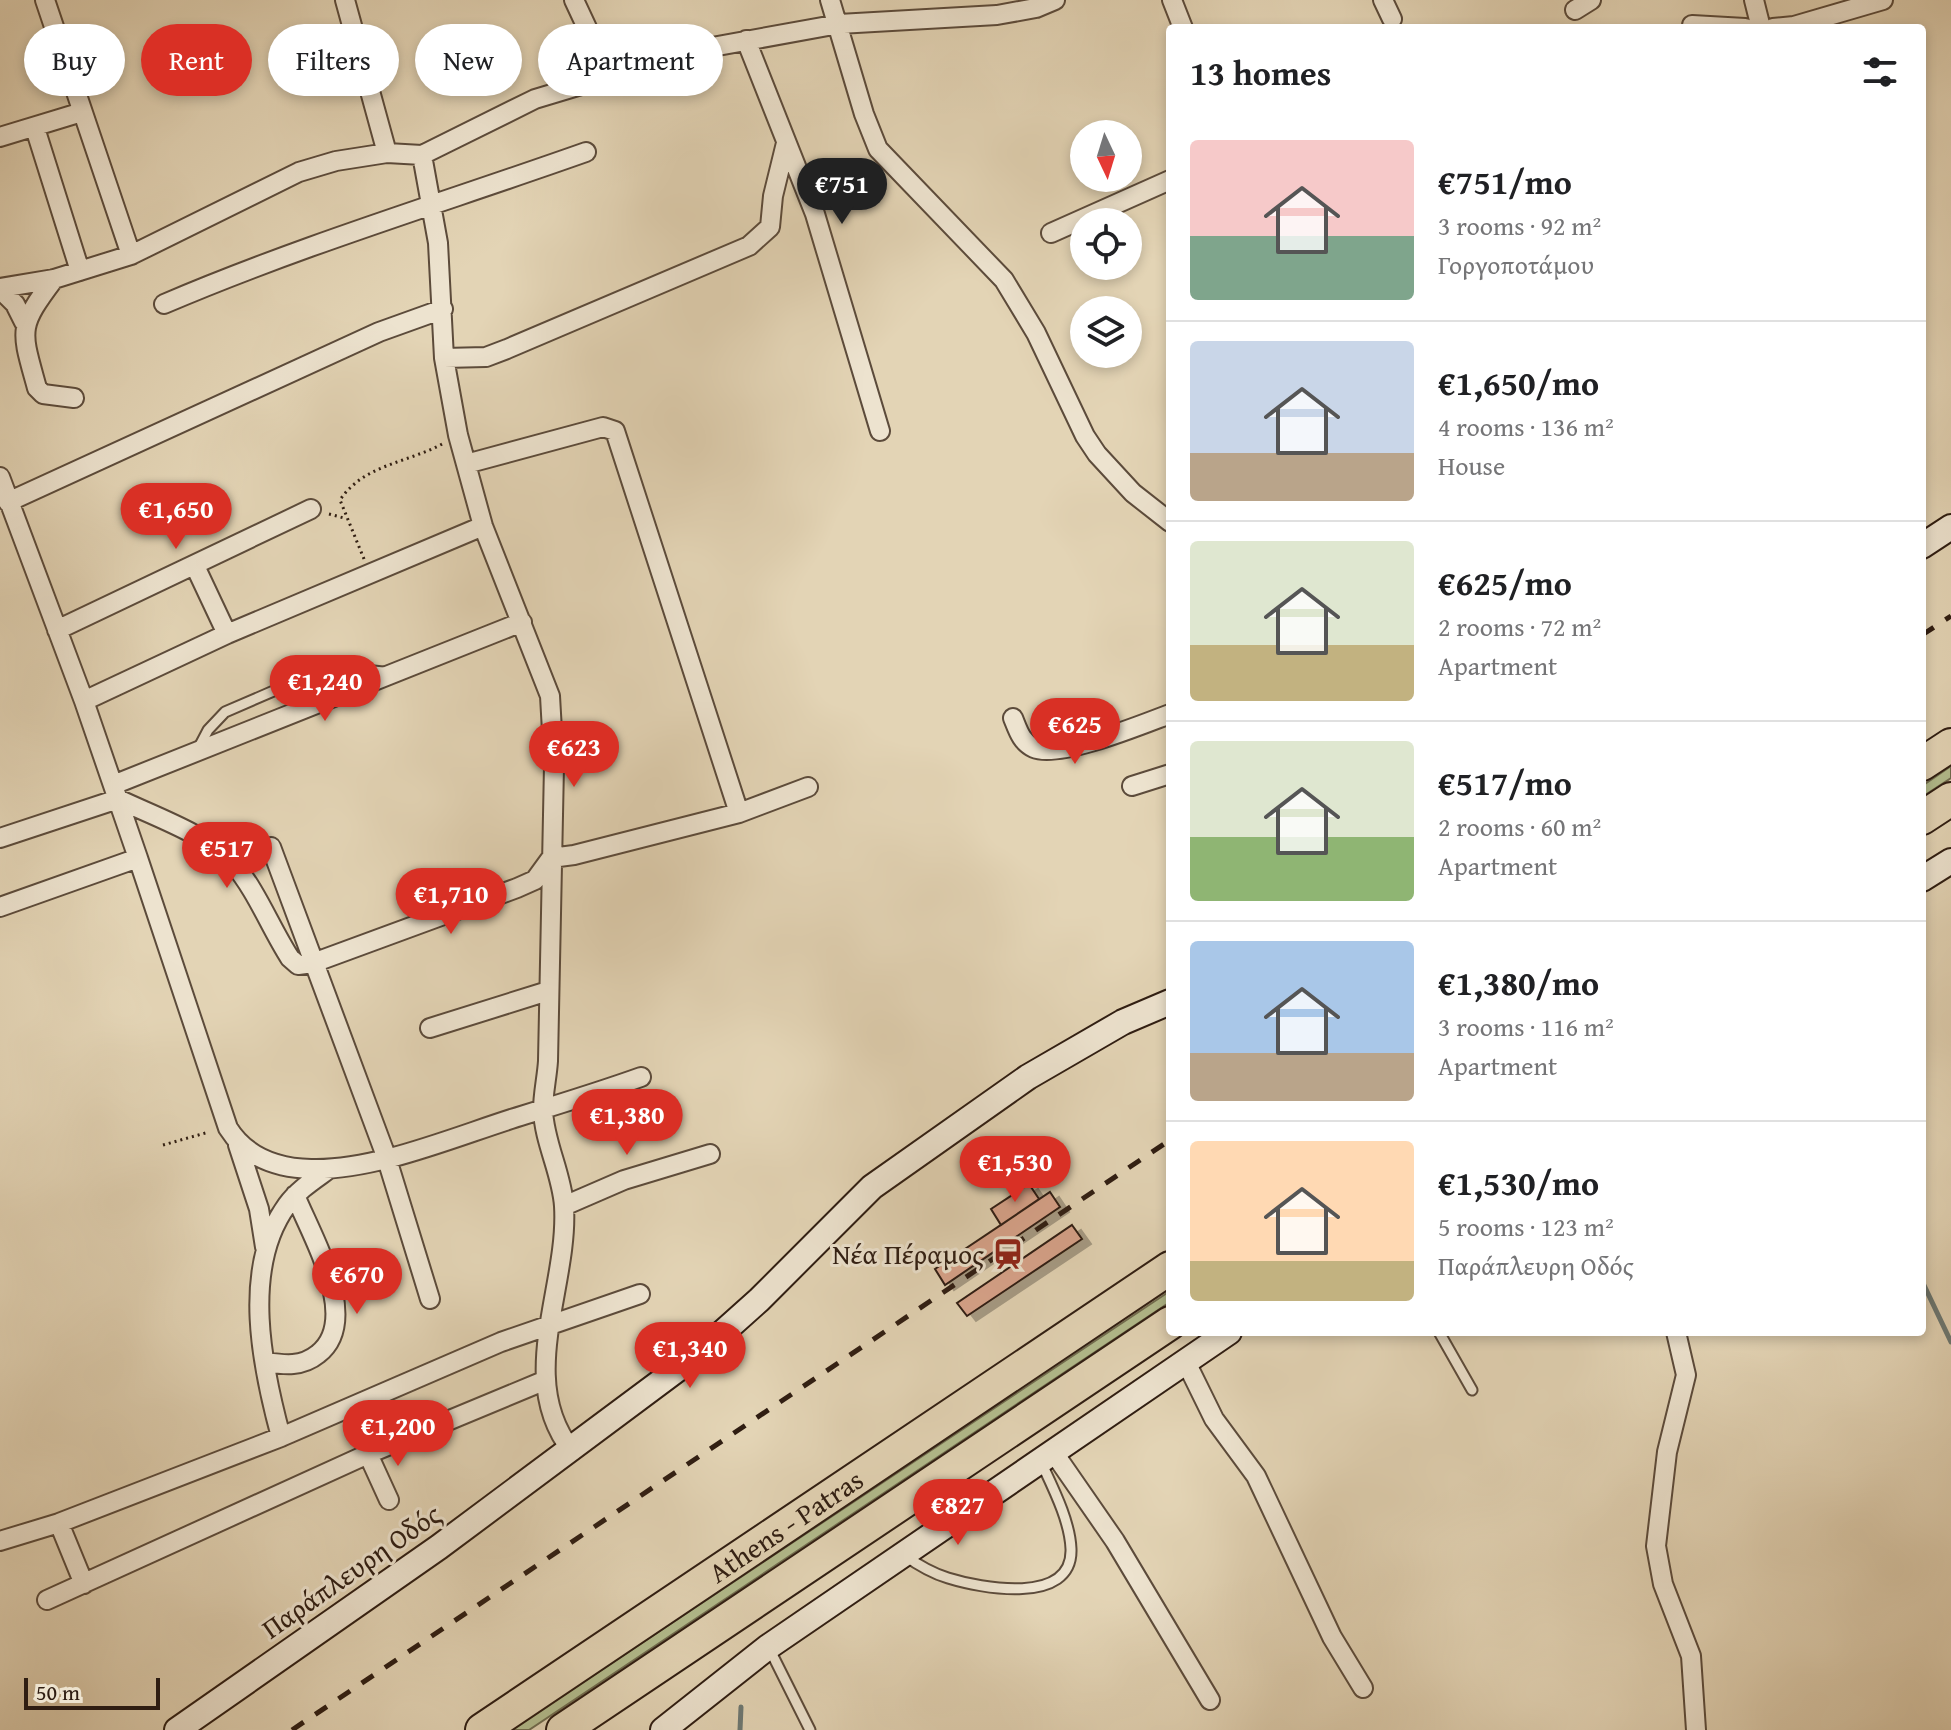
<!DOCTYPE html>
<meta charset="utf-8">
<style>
:root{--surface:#fff;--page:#f6f6f6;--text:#202124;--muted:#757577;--line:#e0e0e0;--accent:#d93025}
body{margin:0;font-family:"Gentium Book Plus",serif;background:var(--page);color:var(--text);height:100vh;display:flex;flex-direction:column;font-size:30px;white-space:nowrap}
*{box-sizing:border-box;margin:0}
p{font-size:26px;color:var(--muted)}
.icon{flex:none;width:44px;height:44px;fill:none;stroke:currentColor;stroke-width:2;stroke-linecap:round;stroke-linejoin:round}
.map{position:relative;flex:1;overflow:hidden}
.side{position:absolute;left:1166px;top:24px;width:760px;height:1312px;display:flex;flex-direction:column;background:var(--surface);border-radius:8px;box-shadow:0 4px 12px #0003}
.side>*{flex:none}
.hud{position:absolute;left:24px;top:24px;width:760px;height:72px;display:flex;gap:16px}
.needle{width:52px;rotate:176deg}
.controls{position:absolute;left:1070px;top:120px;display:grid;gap:16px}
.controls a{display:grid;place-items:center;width:72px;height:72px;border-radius:50%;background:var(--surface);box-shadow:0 4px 12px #0003;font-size:40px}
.scale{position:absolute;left:24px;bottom:20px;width:136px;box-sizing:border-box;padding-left:8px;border:4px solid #2f1d12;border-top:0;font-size:22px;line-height:28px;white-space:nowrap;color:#2f1d12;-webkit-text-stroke:6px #ede3cf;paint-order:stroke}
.price{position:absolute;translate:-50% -68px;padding:0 18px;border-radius:28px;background:var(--accent);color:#fff;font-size:26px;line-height:52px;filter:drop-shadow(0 2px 4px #0008)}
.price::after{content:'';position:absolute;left:50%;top:48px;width:24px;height:18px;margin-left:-12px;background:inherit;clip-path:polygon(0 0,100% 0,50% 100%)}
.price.selected{background:#222;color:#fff}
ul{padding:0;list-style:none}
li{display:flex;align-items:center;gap:24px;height:200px;padding:0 24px}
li+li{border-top:2px solid var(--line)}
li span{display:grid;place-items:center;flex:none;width:224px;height:160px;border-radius:8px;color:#555}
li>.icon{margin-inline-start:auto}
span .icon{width:96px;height:96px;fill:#fffc;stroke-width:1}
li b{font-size:34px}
h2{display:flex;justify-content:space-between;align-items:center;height:96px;padding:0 24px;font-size:34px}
.chip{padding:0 28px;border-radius:36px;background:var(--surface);box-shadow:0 4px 12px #0003;font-size:28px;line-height:72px}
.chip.selected{background:var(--accent);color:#fff}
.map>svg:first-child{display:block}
</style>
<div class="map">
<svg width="1951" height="1730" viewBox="0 0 1951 1730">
<defs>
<filter id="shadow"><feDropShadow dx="9" dy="5" stdDeviation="0" flood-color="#0004"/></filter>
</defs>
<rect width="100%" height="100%" fill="#e3d4b5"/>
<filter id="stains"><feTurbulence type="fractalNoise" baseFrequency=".0025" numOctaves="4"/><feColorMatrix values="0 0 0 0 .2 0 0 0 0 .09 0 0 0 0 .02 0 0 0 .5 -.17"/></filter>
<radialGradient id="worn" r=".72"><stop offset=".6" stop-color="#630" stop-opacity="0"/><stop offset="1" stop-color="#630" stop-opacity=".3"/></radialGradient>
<path fill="#b3bd8e" stroke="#716d50" stroke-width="2" d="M1951,766V778L1922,797V786Z
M1170,1291V1302L529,1730H511Z"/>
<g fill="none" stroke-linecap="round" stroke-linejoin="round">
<path stroke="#6d7974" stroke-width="5" d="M1922,1281L1951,1342
M740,1730L741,1707"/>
</g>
<path fill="#d9a48c" stroke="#2f1d12" stroke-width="2" filter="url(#shadow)" d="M1029,1184L1039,1199L1001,1225L991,1209Z
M1050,1192L1060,1207L945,1285L935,1269Z
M1072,1225L1082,1239L967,1316L957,1303Z"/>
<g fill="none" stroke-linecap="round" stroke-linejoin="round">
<defs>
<path id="lane" d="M198,749L208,730L225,712L299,680L337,667L383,672
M1439,1332L1472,1390
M904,1555C918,1565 931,1573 948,1578C980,1588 1073,1606 1071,1549C1070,1521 1053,1488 1041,1462
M770,1650L810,1730"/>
<path id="street" d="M45,0L131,255
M345,0L387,153
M574,0L609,75
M830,0L864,114L878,149L1004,280L1036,333L1085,436L1097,454L1133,493L1170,522
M1172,0L1183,28
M1383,0L1392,19
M1754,0L1761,28
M1575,10L1591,0
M1692,25L1745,28
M1773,28L1794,26L1883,0
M746,40L815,214L880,431
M35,128L80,271
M0,137L82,112
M422,155L438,243L444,358L458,435L483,526L550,696L554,766L548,1061C547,1077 543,1094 543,1110C544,1142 562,1174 564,1206C569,1287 515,1379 572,1451
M1051,233L1170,180
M54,279C17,328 21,330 37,388L43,394L74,398
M0,288L54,279L131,255L299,172L336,161L387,153L422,155L535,99L701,49L839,24L997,15L1036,8L1055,0
M0,289L15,304L24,322
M164,304C302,245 445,202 586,152
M444,358L486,357L507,349L749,246L770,227L773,196L786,143
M466,464L603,427L615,431L739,813
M0,477L84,701L227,634L483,526
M8,502L379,332L443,309
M195,566L227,634
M57,630L311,509
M1013,718C1018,730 1021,742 1034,748C1059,759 1143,724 1170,714
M113,785L522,622
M1132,786L1170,774
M0,838L118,799C151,815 208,835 232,862C257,891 270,927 290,958L298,965L313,963L517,888L535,880L551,858L574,855L739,813L808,787
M271,847L386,1156L430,1299
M138,858L228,1128C246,1157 277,1168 311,1169C377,1171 461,1134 524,1115C563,1103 602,1091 641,1077
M0,907L138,858L84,701
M430,1028L548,991
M238,1145L259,1209L265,1247
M564,1206L624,1180L710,1154
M1676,1332L1686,1375L1667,1452L1656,1546L1663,1584L1691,1656L1696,1730
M1185,1360L1214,1419L1256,1476L1332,1637L1363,1688
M266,1362C285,1365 302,1367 318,1354C362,1320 311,1235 295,1195
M281,1437C262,1367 241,1268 287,1205C298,1190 314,1180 329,1169
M1054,1453L1115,1541L1210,1700
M368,1454L389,1500
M59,1523L84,1584
M0,1541L59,1523L281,1437L501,1342L640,1294
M47,1600L368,1454L546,1380"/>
<path id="secondary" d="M1922,546L1951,527
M1922,879L1951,861
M177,1730L439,1547L702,1351L759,1300L872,1187L1028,1077L1123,1022L1170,1002
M663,1730L768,1647L1229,1332"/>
<g id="highway">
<path d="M1922,764L1951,745"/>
<path d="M1922,818L1951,799"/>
<path id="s1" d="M482,1730L1170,1268"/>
<path d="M563,1730L1170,1323"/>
</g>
</defs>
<use href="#lane" stroke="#5c4b3b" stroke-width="13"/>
<use href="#street" stroke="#5c4b3b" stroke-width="22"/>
<use href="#secondary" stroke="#2f1d12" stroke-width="28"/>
<use href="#highway" stroke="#2f1d12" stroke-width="36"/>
<path stroke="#2f1d12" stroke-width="3" stroke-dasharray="2 4" stroke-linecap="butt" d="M329,514L344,518
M364,559L340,500C364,464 408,463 444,443
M163,1145L209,1132"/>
<use href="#lane" stroke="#ede3cf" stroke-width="9"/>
<use href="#street" stroke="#ede3cf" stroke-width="18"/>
<use href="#secondary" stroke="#ede3cf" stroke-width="24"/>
<use href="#highway" stroke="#e3d4b5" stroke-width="32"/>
<path stroke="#2f1d12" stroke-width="5" stroke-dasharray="14 14" stroke-linecap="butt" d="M1922,635L1951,616
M292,1730L1170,1140"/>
</g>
<defs>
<symbol id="station-bare" viewBox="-9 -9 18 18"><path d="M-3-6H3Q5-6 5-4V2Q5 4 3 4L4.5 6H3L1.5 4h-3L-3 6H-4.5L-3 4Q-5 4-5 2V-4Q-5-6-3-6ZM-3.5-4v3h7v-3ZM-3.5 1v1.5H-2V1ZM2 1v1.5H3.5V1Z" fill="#8f2418" stroke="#ede3cf" stroke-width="2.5" paint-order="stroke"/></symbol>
</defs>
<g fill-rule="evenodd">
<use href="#station-bare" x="986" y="1232" width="44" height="44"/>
</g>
<g text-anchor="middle" stroke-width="6" stroke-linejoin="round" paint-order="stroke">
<g font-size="28" fill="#2f1d12" stroke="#ede3cf" text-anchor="end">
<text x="984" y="1264">Νέα Πέραμος</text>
</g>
<g font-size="28" fill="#2f1d12" stroke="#ede3cf">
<text dy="10" stroke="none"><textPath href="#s1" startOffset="366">Athens - Patras</textPath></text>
<text transform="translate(351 1571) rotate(-35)" y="10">Παράπλευρη Οδός</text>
</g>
</g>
<rect width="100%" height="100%" filter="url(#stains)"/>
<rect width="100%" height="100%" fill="url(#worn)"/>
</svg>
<div class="controls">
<a><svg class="needle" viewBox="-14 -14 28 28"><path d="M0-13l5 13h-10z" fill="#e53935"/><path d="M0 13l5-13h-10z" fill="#757577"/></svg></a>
<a><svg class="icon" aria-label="locate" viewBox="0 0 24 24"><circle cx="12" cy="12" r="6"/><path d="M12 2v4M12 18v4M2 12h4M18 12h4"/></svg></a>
<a><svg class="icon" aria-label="layers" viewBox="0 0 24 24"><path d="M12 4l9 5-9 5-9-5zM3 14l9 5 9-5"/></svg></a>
</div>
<div class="scale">50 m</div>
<b class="price selected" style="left:842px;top:226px">€751</b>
<b class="price" style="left:176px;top:551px">€1,650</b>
<b class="price" style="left:325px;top:723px">€1,240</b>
<b class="price" style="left:1075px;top:766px">€625</b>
<b class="price" style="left:574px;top:789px">€623</b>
<b class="price" style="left:227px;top:890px">€517</b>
<b class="price" style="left:451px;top:936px">€1,710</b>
<b class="price" style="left:627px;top:1157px">€1,380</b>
<b class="price" style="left:1015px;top:1204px">€1,530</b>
<b class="price" style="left:357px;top:1316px">€670</b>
<b class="price" style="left:690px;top:1390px">€1,340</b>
<b class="price" style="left:398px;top:1468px">€1,200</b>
<b class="price" style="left:958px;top:1547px">€827</b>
<div class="hud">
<a class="chip">Buy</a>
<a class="chip selected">Rent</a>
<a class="chip">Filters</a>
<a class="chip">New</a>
<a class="chip">Apartment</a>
</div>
<section class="side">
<h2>13 homes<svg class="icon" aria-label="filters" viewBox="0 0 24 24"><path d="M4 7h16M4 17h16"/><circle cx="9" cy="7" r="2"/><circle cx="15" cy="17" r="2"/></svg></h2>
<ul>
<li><span style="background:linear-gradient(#f6c9c9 60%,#7fa58c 0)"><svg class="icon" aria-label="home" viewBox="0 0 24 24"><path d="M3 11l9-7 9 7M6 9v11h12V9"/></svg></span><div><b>€751/mo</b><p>3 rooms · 92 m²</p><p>Γοργοποτάμου</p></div></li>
<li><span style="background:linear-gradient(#c9d6e8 70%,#b9a48a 0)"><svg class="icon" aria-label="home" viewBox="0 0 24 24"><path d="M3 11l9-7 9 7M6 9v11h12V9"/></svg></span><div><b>€1,650/mo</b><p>4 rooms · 136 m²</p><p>House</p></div></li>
<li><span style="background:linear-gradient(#dfe7d0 65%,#c2b280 0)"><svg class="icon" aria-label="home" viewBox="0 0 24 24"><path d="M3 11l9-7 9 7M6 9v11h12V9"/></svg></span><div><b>€625/mo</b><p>2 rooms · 72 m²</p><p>Apartment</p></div></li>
<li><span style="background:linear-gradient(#dfe7d0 60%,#8fb573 0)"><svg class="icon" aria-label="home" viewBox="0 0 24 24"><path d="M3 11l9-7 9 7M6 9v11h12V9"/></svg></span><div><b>€517/mo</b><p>2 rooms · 60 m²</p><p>Apartment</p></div></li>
<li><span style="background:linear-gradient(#a9c7e8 70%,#b9a48a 0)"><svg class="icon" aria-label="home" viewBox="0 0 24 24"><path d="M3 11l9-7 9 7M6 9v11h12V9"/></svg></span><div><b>€1,380/mo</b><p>3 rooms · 116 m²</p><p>Apartment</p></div></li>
<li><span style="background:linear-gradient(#ffd9b3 75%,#c2b280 0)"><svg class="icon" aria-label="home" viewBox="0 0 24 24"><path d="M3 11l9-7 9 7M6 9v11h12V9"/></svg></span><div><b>€1,530/mo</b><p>5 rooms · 123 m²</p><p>Παράπλευρη Οδός</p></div></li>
</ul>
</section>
</div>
